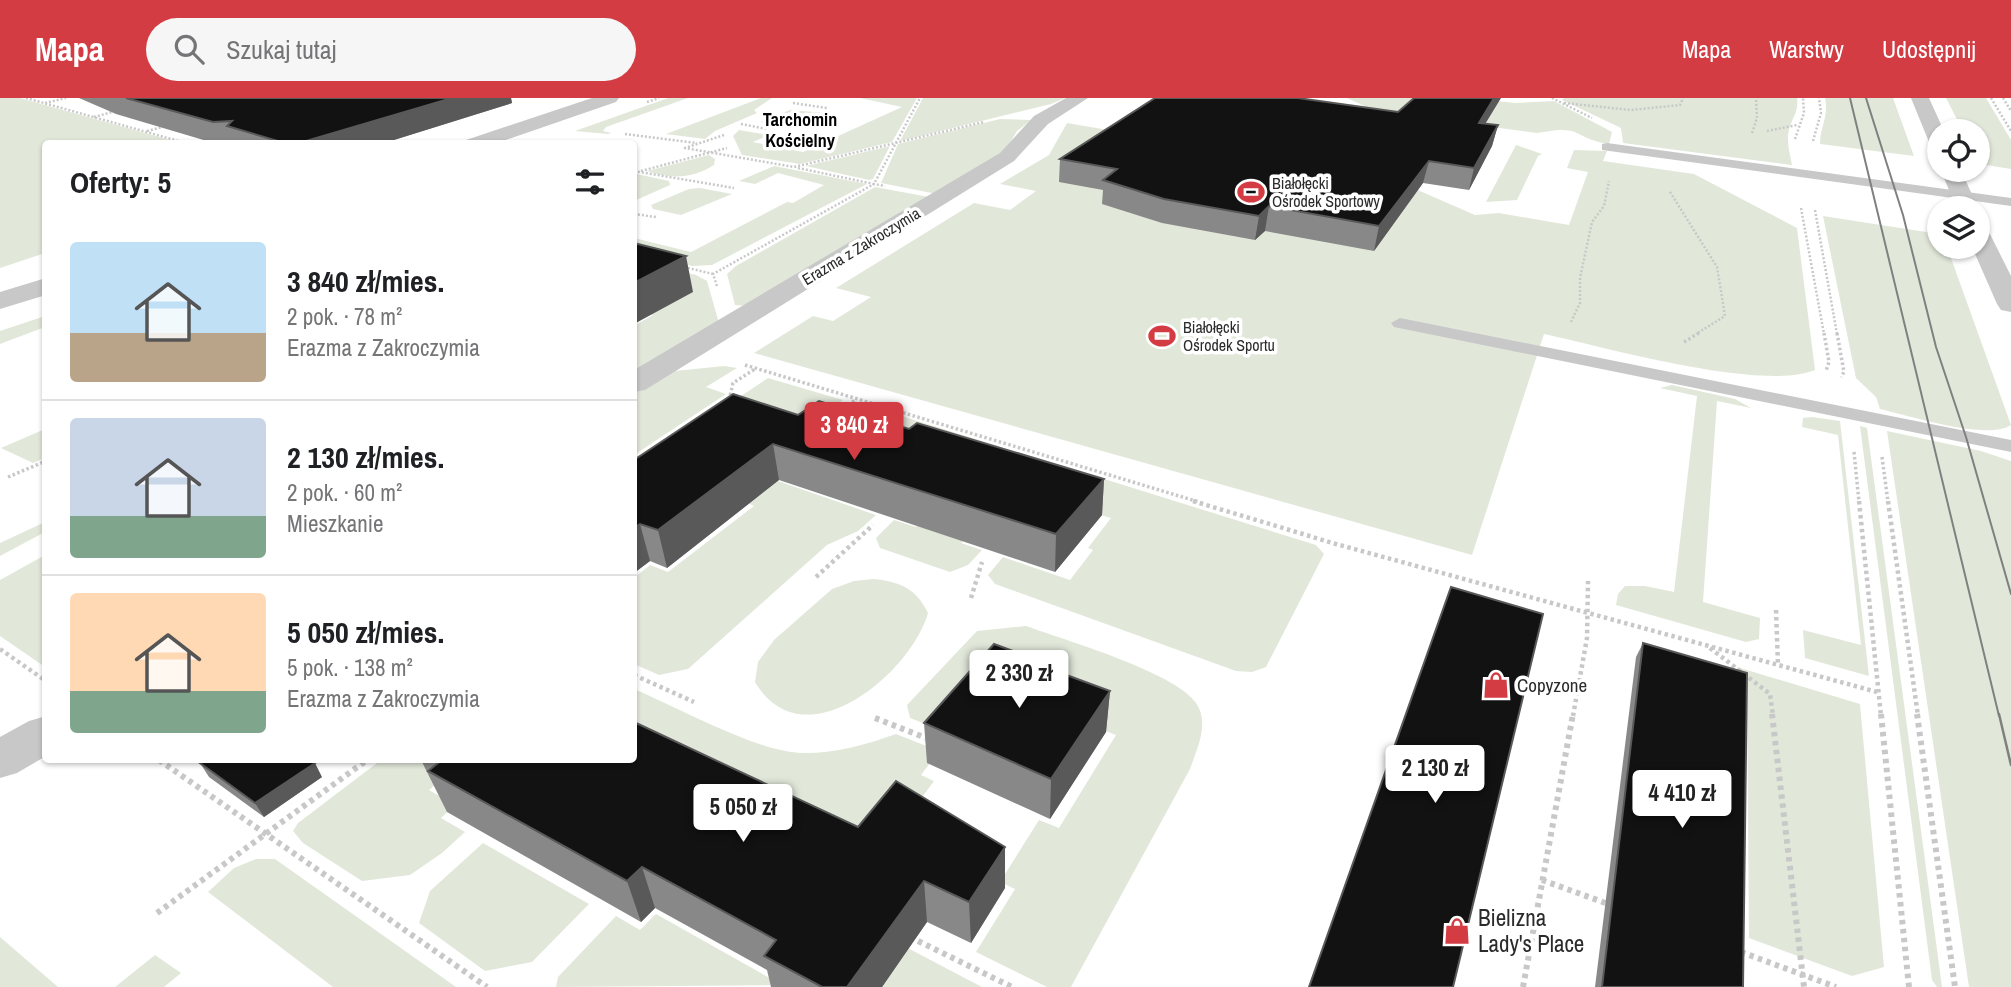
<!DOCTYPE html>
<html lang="pl">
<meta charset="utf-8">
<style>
:root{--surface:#fff;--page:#f6f6f6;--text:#202124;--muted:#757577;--line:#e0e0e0;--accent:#d43c44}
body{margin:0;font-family:"Archivo Narrow",sans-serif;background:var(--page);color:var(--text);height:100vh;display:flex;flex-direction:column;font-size:26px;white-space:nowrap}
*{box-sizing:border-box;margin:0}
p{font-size:23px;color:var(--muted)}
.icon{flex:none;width:38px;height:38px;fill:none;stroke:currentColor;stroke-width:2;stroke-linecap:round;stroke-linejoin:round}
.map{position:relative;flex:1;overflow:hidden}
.panel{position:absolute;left:42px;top:42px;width:595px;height:623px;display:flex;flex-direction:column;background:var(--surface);border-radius:7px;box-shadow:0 2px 5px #0004}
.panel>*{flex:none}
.controls{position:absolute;left:1927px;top:21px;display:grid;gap:14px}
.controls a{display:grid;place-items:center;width:63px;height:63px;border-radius:50%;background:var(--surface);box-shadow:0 2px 5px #0004;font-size:35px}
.price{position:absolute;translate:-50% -60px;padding:0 16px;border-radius:7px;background:#fff;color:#222;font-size:23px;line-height:46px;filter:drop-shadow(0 2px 4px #0008)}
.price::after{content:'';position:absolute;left:50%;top:42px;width:21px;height:16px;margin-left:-10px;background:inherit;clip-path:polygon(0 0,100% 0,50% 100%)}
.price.active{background:var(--accent);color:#fff}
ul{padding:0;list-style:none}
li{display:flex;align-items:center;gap:21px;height:175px;padding:0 28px}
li+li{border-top:2px solid var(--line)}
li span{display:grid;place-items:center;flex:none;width:196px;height:140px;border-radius:7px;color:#555}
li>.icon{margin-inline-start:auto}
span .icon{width:84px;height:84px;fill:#fffc;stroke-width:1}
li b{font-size:30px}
h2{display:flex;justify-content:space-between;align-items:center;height:84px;padding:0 28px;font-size:30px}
header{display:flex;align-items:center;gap:42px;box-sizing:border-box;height:98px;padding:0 35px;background:var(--accent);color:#fff}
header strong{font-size:33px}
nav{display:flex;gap:38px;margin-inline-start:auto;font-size:24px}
.search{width:490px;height:63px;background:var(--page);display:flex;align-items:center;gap:18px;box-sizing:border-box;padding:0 24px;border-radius:38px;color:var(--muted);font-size:26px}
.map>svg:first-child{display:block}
</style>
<header>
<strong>Mapa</strong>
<div class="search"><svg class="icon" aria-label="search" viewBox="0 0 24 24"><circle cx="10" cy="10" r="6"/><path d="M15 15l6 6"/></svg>Szukaj tutaj</div>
<nav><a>Mapa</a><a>Warstwy</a><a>Udostępnij</a></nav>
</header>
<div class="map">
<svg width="2011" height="889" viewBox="0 0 2011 889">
<rect width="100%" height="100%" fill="#fff"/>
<path fill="#e1e8da" d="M0,0H20L181,45L46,46L45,155L0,170Z
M668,0H688L606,29L603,33L611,35L608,36L575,33Z
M761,0H772L754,12L757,15L715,33L705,41L666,36Z
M860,0H917L892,44L800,66L742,57L733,38L739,32L769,37L753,44L803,54L902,9Z
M923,0H1065L1051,6L900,43Z
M1347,0H1469L1515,5L1554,3L1612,34L1609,46C1596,44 1586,40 1577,35C1565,29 1548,34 1537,35L1377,14Z
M1564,0H1797C1799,15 1792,19 1789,32C1786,43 1790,56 1792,67L1623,45L1621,30L1562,2Z
M1825,0H1893L1914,58L1820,46C1820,28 1829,19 1825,0Z
M1946,0H1986L2011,42V71L1980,66L1978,33H1963Z
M790,12L826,15L789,29L760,24Z
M1000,21L1031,22L1017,33L1003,56L937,96L881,85L898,46Z
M1067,25L1390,80L1475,117L1499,115L1569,127L1588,74L1567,70L1574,52L1607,53L1603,63L1694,76L1797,130L1815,272C1762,294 1605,249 1544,236L1472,457L754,255L813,218L833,223L871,199L836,190L974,105L1010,112L1036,93L1000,86L1049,57Z
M1516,47L1542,56L1538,58L1517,102L1486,104Z
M890,48L873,81L869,82L806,68Z
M709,57L715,61L714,67C692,81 670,81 647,73Z
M774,68L867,86L712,167L692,168L634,153V140L691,154L787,104L793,105L824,87L778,75L755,86L739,83Z
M637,76L669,83L670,87L634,103V78Z
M875,89L929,99L748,208L735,207L727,176L736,168Z
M700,90L732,96L681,117L653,111L651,107L689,91Z
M1823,118L1939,136V149H1947L2011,327C1988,343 1910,318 1880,311L1876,299L1856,280Z
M639,163L696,177L707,183L719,225L634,275V228L653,217L647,215Z
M45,218V229L0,246V233Z
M724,268L737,270L706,289L726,296L634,357V295L675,273Z
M768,280L843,302L815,323L738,300Z
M1672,287L1735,301L1751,310L1717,303L1703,504L1760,520L1759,541L1746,544L1616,507L1618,496L1625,488H1645L1674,494L1697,298L1660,290Z
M863,306L1316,447L1324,456L1266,569L1252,574L1236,573L995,486L988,477L1003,459L1070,482L1093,452L1088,450L1111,420L822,338Z
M1812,319L1840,323L1869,578L1805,560L1803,532L1861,547L1838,337L1802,329L1803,320Z
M1860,328L1867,330L1942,889H1937L1932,882Z
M45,331V360L33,365L1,350Z
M1887,333L1981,353L2011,363V889H1969Z
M775,382L876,417L858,433L827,447L688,571L659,577L634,566V480L650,467L668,474L754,408L746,404Z
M894,422L916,429L921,424L967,439L961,445L982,452L968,467L950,474L880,450L876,440Z
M45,424V434L0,458V445Z
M45,457V569L0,538V482Z
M874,481C900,484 916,490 928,515C910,577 803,665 755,584L758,564L774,542L832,491L854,483Z
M1026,528C1064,542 1175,574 1196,605C1210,625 1197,651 1190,671L1071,889H1047L976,854L1015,791L1000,784L1039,722L1059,730L1116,637L1050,612L953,637L910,620L907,607L977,533Z
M1737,569L1860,606L1884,869L1852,878L1749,840L1747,585L1737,582Z
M634,591C677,609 756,653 800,655C834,656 865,647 896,636L939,653L921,677L934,683L859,784L634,662Z
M381,662H465L429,692L455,707L441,720L465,734L442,755L410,777L362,783L303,745L293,733L298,725Z
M483,745L589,806L532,864L485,873L419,825L430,793Z
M256,761H275L456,889H333L208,794L234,770Z
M656,816L782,887L556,889L558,879L616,818L640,832Z
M0,839L58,889H0Z
M900,846L982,889H869Z
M155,857L181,875L164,889H115Z"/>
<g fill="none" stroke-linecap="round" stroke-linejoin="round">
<path stroke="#c8c8c8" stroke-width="2.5" stroke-dasharray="2 2" stroke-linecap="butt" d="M26,0L189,46
M1552,0L1592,20
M1991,0L2011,33
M2003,0L2011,13
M647,4L659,0
M45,5L66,0
M793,5L827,10
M1564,5L1631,12L1680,7L1683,0
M94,19L116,13
M741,26L767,31
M147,33L166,28
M1767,33L1797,27
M1752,35L1757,20L1756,0
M625,36L697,45
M724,37L685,50L794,69L984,24
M1795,41L1804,15L1803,0
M1813,43L1821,15L1819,0
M798,70L874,86L920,0
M634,73L734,90
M641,73L727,50
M1670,94L1717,169L1725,218L1696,236
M1801,110L1824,236
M1815,112L1837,236
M634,116L656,119
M684,169L713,176
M717,188L713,176L874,86L885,88
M1571,224L1580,205V180L1592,124L1604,108L1609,83"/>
<path stroke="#c8c8c8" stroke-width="3.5" stroke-dasharray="2.5 2.5" stroke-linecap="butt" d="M1824,235L1829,264L1826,273
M1837,235L1844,274L1841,279
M1684,244L1699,235
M745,267L1199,404
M729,302L733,285L755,271
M841,314L856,301
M1854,354L1859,404
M1882,359L1888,404
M8,379L46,363"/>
<path stroke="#c8c8c8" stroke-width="4.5" stroke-dasharray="3.5 3.5" stroke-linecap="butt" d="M1193,403L1336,446L1877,594
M1859,403L1881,618
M1888,403L1918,618
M816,479L873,427
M971,500L982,464
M1776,512L1778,567
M1710,550L1770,596L1773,618
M0,551L46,583
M634,577L694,604
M1573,618L1587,540L1588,483"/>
<path stroke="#c8c8c8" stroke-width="6" stroke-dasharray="4.5 4.5" stroke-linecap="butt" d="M1772,616L1804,889
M1881,616L1909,889
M1917,616L1955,889
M875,620L926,640
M159,662L487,889
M1542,782L1611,807
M157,815L367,662
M910,839L1012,889
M1741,854L1836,889
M1523,889L1573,616"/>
<path fill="#c8c8c8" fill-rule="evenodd" d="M1607,45L2011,100V108L1602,52V46Z
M1400,220L2011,342V354L1394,229L1391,225Z"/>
<path fill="#c8c8c8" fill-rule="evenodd" d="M592,0H619L616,4L494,46H463L466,42Z
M1066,0H1088L1048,26L1014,63L645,292L634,294V272L1000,55L1034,18Z
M46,180V197L0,211V194Z
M46,618V658L17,675L0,680V639L29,623Z"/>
<path fill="#c8c8c8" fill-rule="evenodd" d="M1911,0H1929L1944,33H1939V50L1929,44Z
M1941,72H1961L1978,110V111L1956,110Z
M1978,129L1987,131L1990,136L2011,178V214L2001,212L1997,206L1972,149H1978Z"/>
<path stroke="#808080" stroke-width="2" d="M1850,0L1999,618
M1866,0L1903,117L1936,249L1966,339L2011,496"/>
<path stroke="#808080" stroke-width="2.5" d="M1999,616L2011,667"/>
</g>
<path fill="#888" d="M79,0H511L512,5L381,46H217L116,16Z
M1486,26L1498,27L1492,48L1469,92L1423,85L1374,153L1265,133L1255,142L1162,125L1102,106L1103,92L1059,84L1060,61Z
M909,331L1104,381L1102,417L1055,474L779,382L667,470L650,463L634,475V362Z
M1643,545L1743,889H1595L1636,559Z
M1045,565V569L1110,593L1106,634L1050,721L927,665L924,625Z
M421,662H634L858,729L1005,790L971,845L927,824L882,889H771L767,872L655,810L641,824L447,714Z
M200,665L322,679L264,719L209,679Z"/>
<path fill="#595959" d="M452,0H511L512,5L381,46H296Z
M1494,0H1501L1473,46L1479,25Z
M1498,27L1492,48L1469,92L1474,70Z
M1429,63L1423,85L1374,153L1379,128Z
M1269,108L1265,133L1255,142L1259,118Z
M686,158L693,194L634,226V185Z
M773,346L779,382L667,470L658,432Z
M1104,381L1102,417L1055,474L1056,436Z
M640,426L650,463L634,475V430Z
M1110,593L1106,634L1050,721L1051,681Z
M315,665L322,679L264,719L255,705Z
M1005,749V790L971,845L969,804Z
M642,769L655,810L641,824L627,783Z
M924,783L927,824L882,889H847Z"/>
<path fill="#121212" stroke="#595959" stroke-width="2" d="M126,0H452L296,46H288L227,28L232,23L213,24Z
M1155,0H1298L1398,14L1414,0H1494L1479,25L1498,27L1474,70L1429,63L1379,128L1269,108L1259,118L1164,101L1103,82L1117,71L1060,61Z
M634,145L686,158L634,185Z
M733,296L798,317L819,303L909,331L917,325L1104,381L1056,436L773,346L658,432L640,426L634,430V362Z
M1451,489L1543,516L1453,889H1309Z
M1643,545L1747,575L1743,889H1602Z
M994,546L1045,565L1042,568L1110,593L1051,681L924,625Z
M634,624L858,729L896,683L1005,749L969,804L924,783L847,889H822L764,858L776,842L642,769L627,783L428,673L442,662H634Z
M205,662H310L315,665L255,705L200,665Z"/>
<defs>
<symbol id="stadium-bare" viewBox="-9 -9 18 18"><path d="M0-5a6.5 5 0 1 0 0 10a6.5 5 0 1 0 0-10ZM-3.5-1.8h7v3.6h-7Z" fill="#d43c44" stroke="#fff" stroke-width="2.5" paint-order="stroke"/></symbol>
<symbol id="shop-bare" viewBox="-9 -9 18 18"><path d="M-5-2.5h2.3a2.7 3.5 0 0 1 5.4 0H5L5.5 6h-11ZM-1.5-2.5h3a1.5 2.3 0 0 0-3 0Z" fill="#d43c44" stroke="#fff" stroke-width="2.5" paint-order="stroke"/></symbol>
</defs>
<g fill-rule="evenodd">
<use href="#stadium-bare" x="1232" y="75" width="38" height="38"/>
<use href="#stadium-bare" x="1143" y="219" width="38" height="38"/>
<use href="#shop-bare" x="1477" y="568" width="38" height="38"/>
<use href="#shop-bare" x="1438" y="814" width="38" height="38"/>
</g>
<g text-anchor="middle" stroke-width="7" stroke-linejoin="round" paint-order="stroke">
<g font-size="16" fill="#2b2b2b" stroke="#fff" text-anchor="start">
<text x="1272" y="91">Białołęcki<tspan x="1272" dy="18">Ośrodek Sportowy</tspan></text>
<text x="1183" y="235">Białołęcki<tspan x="1183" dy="18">Ośrodek Sportu</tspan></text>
</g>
<g font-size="16" fill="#2b2b2b" stroke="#fff">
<text transform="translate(861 148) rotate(-31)" y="6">Erazma z Zakroczymia</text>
</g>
<g font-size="18" font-weight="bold" fill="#000" stroke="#fff">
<text x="800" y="28">Tarchomin<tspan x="800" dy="21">Kościelny</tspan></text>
</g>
<g font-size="19" fill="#2b2b2b" stroke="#fff" text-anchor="start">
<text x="1517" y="594">Copyzone</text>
</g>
<g font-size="23" fill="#2b2b2b" stroke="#fff" text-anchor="start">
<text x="1478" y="828">Bielizna<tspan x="1478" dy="26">Lady's Place</tspan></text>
</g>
</g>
</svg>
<div class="controls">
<a><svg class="icon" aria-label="locate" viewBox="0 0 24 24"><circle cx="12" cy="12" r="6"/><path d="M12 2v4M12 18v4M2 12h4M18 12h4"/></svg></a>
<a><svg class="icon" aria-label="layers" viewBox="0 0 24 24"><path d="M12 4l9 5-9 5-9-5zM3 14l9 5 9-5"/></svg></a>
</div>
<b class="price active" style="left:854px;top:364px">3 840 zł</b>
<b class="price" style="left:1019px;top:612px">2 330 zł</b>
<b class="price" style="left:1435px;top:707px">2 130 zł</b>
<b class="price" style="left:1682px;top:732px">4 410 zł</b>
<b class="price" style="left:743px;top:746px">5 050 zł</b>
<section class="panel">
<h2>Oferty: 5<svg class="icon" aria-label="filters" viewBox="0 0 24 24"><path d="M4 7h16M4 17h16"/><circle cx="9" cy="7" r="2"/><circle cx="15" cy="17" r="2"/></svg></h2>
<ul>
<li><span style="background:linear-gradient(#bfe0f5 65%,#b9a48a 0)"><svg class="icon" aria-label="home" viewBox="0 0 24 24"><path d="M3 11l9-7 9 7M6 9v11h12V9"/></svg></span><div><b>3 840 zł/mies.</b><p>2 pok. · 78 m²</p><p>Erazma z Zakroczymia</p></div></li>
<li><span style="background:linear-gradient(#c9d6e8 70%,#7fa58c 0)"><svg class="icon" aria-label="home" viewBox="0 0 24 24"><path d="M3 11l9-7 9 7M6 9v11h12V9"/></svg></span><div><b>2 130 zł/mies.</b><p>2 pok. · 60 m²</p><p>Mieszkanie</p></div></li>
<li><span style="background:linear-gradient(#ffd9b3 70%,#7fa58c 0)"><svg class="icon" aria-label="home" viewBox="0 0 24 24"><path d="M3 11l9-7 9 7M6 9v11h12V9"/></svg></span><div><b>5 050 zł/mies.</b><p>5 pok. · 138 m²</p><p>Erazma z Zakroczymia</p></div></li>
</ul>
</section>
</div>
